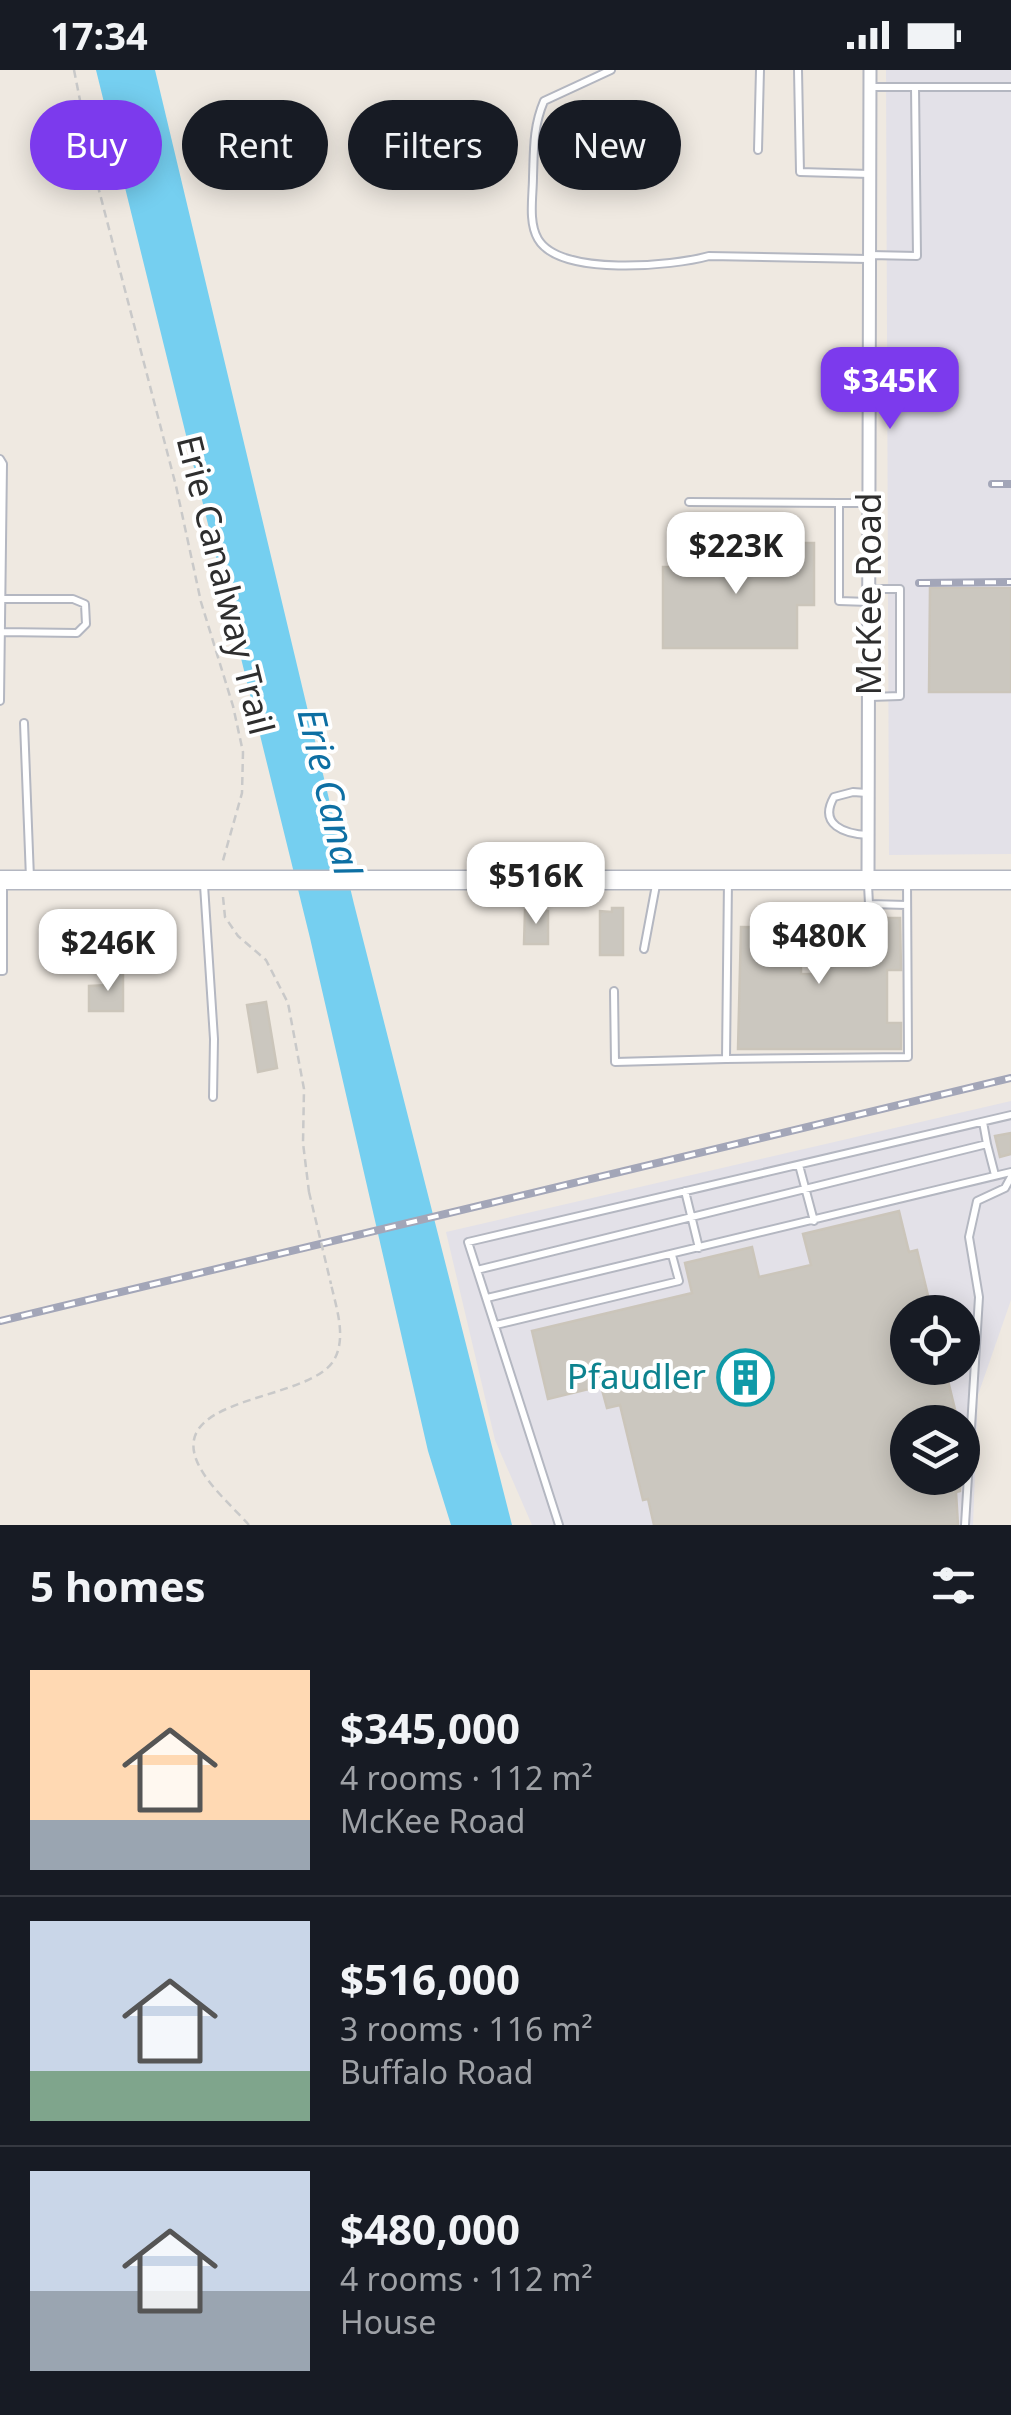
<!DOCTYPE html>
<meta charset="utf-8">
<style>
:root{--surface:#171b24;--page:#242831;--text:#f1f3f6;--muted:#9ea1a6;--line:#363941;--accent:#7c3aed}
body{margin:0;font-family:"Noto Sans",sans-serif;background:var(--page);color:var(--text);height:100vh;display:flex;flex-direction:column;font-size:38px;white-space:nowrap}
*{box-sizing:border-box;margin:0}
p{font-size:32px;color:var(--muted)}
.icon{flex:none;width:55px;height:55px;fill:none;stroke:currentColor;stroke-width:2;stroke-linecap:round;stroke-linejoin:round}
.map{position:relative;height:1455px;overflow:hidden}
.sheet{display:flex;flex-direction:column;background:var(--surface);flex:1}
.sheet>*{flex:none}
.top-card{position:absolute;left:30px;top:30px;width:952px;height:90px;display:flex;gap:20px}
.tools{position:absolute;left:890px;top:1225px;display:grid;gap:20px}
.tools a{display:grid;place-items:center;width:90px;height:90px;border-radius:50%;background:var(--surface);box-shadow:0 5px 25px #0003;font-size:50px}
.price{position:absolute;translate:-50% -85px;padding:0 22px;border-radius:20px;background:#fff;color:#222;font-size:32px;line-height:65px;filter:drop-shadow(0 2px 5px #0008)}
.price::after{content:'';position:absolute;left:50%;top:60px;width:30px;height:22px;margin-left:-15px;background:inherit;clip-path:polygon(0 0,100% 0,50% 100%)}
.price.current{background:var(--accent);color:#fff}
ul{padding:0;list-style:none}
li{display:flex;align-items:center;gap:30px;height:250px;padding:0 30px}
li+li{border-top:2px solid var(--line)}
li span{display:grid;place-items:center;flex:none;width:280px;height:200px;border-radius:0px;color:#555}
li>.icon{margin-inline-start:auto}
span .icon{width:120px;height:120px;fill:#fffc;stroke-width:1}
li b{font-size:42px}
h2{display:flex;justify-content:space-between;align-items:center;height:120px;padding:0 30px;font-size:42px}
.chip{padding:0 35px;border-radius:45px;background:var(--surface);box-shadow:0 5px 25px #0003;font-size:35px;line-height:90px}
.chip.current{background:var(--accent);color:#fff}
.status{display:flex;justify-content:space-between;align-items:center;height:70px;padding:0 50px;background:var(--surface);direction:ltr}
.status svg{height:28px;fill:currentColor}
.map>svg:first-child{display:block}
</style>
<div class="status"><b>17:34</b><svg viewBox="0 0 49 12"><path d="M0 12V9h3v3zM5 12V6h3v6zM10 12V3h3v9zM15 12V0h3v12zM26 1h20v11H26zM47 4h2v5h-2z"/></svg></div>
<div class="map">
<svg width="1011" height="1455" viewBox="0 0 1011 1455">
<rect width="100%" height="100%" fill="#efe9e1"/>
<path fill="#e3e1e8" fill-rule="evenodd" d="M886,0H1011V784L889,785Z
M1011,1031V1230L978,1325L973,1455H532L495,1370L446,1162ZM908,1242H962V1298H908ZM908,1352H962V1408H908Z"/>
<path fill="#75cff0" d="M96,0H155L354,834L512,1455H451L428,1381L310,868Z"/>
<path fill="#cbc7bf" stroke="#cbc5ba" stroke-width="2.5" fill-rule="evenodd" d="M686,463H720V492H767V488H774V473H814V535H797V578H663V497H686Z
M930,518H1011V622H929Z
M612,838H623V885H600V841L612,842Z
M525,840L548,841V874H524Z
M849,848H900L901,900H887V953H901V979H738L741,857L849,858ZM801,880H827V904H801Z
M109,900H123V941H89V916L109,915Z
M266,932L277,998L258,1002L247,935Z
M1011,1063V1084L1000,1087L995,1066Z
M899,1141L909,1182L917,1180L932,1242H908V1298H945L958,1352H908V1408H961L960,1421L956,1422L958,1455H654L648,1429L643,1430L620,1335L607,1338L601,1316L548,1329L532,1261L692,1223L685,1193L752,1177L759,1207L811,1195L803,1164Z"/>
<g fill="none" stroke-linecap="round" stroke-linejoin="round">
<defs>
<path id="service" d="M611,0L544,31C533,57 534,79 533,107C533,126 528,152 538,169C560,207 673,196 709,186L868,189
M798,0L800,102L870,104
M915,17H1011
M758,80L760,0
M870,185L917,186L915,17H871
M0,389L3,394L0,631
M689,432L839,433
M868,433H839V531L869,532
M870,519H900V626L870,627
M1,562L77,563L86,554L85,534L73,529H2
M24,653L30,808
M867,723L853,722L834,727C818,755 845,764 868,765
M728,810L726,989L908,987L907,810
M204,815L214,969L213,1027
M868,815L869,834L907,835
M644,879L656,815
M0,901H3V811
M614,921L615,992L726,989
M987,1074L995,1105
M799,1095L814,1151
M685,1121L699,1178
M477,1200L987,1074L983,1052
M487,1228L1011,1102
M496,1255L679,1211L672,1185
M559,1455L468,1172L1011,1045
M965,1455L979,1227L969,1167L977,1131L1005,1118L1011,1107"/>
<path id="minor" d="M868,809L870,0"/>
<path id="secondary" d="M0,810H1011"/>
</defs>
<use href="#service" stroke="#b4b7c1" stroke-width="10"/>
<use href="#minor" stroke="#b4b7c1" stroke-width="15"/>
<use href="#secondary" stroke="#b4b7c1" stroke-width="21"/>
<path stroke="#c9c9c9" stroke-width="2.5" stroke-dasharray="8 5" stroke-linecap="butt" d="M74,0L94,101L176,416L201,532L233,636L243,682L242,723L222,794
M223,827L225,847L238,866L266,890L288,933L304,1019L303,1073L309,1122
M249,1455C232,1436 205,1413 196,1389C173,1325 310,1331 334,1290C347,1267 336,1237 331,1214"/>
<use href="#service" stroke="#fff" stroke-width="6"/>
<use href="#minor" stroke="#fff" stroke-width="11"/>
<use href="#secondary" stroke="#fff" stroke-width="18"/>
<defs>
<path id="rail" d="M992,414H1011
M919,513L1011,512
M0,1251L1011,1008"/>
</defs>
<use href="#rail" stroke="#a3a6b8" stroke-width="8"/>
<use href="#rail" stroke="#fff" stroke-width="4" stroke-dasharray="11" stroke-linecap="butt"/>
<path stroke="#c9c9c9" stroke-width="2.5" stroke-dasharray="8 5" stroke-linecap="butt" d="M309,1122L331,1214"/>
</g>
<defs>
<symbol id="building-ring" viewBox="-11 -11 22 22"><circle r="9.5" fill="#fff" stroke="#0f9aa8" stroke-width="1.5"/><path d="M-4-6H4V6H1V3H-1V6H-4ZM-2.5-4.3h1.7v1.8h-1.7ZM.8-4.3h1.7v1.8H.8ZM-2.5-1h1.7V.8h-1.7ZM.8-1h1.7V.8H.8Z" fill="#0f9aa8"/></symbol>
</defs>
<g fill-rule="evenodd">
<use href="#building-ring" x="714" y="1276" width="63" height="63"/>
</g>
<g text-anchor="middle" stroke-width="8" stroke-linejoin="round" paint-order="stroke">
<g font-size="35" fill="#2e2e2e" stroke="#fff">
<text transform="translate(225 515) rotate(76)" y="12">Erie Canalway Trail</text>
<text transform="translate(869 524) rotate(-90)" y="12">McKee Road</text>
</g>
<g font-size="35" fill="#0d838f" stroke="#fff" text-anchor="end">
<text x="706" y="1319">Pfaudler</text>
</g>
<g font-size="38" font-style="italic" fill="#0d6fa3" stroke="#fff">
<text transform="translate(329 722) rotate(77)" y="13">Erie Canal</text>
</g>
</g>
</svg>
<div class="tools">
<a><svg class="icon" aria-label="locate" viewBox="0 0 24 24"><circle cx="12" cy="12" r="6"/><path d="M12 2v4M12 18v4M2 12h4M18 12h4"/></svg></a>
<a><svg class="icon" aria-label="layers" viewBox="0 0 24 24"><path d="M12 4l9 5-9 5-9-5zM3 14l9 5 9-5"/></svg></a>
</div>
<b class="price current" style="left:890px;top:362px">$345K</b>
<b class="price" style="left:736px;top:527px">$223K</b>
<b class="price" style="left:536px;top:857px">$516K</b>
<b class="price" style="left:819px;top:917px">$480K</b>
<b class="price" style="left:108px;top:924px">$246K</b>
<div class="top-card">
<a class="chip current">Buy</a>
<a class="chip">Rent</a>
<a class="chip">Filters</a>
<a class="chip">New</a>
</div>
</div>
<section class="sheet">
<h2>5 homes<svg class="icon" aria-label="filters" viewBox="0 0 24 24"><path d="M4 7h16M4 17h16"/><circle cx="9" cy="7" r="2"/><circle cx="15" cy="17" r="2"/></svg></h2>
<ul>
<li><span style="background:linear-gradient(#ffd9b3 75%,#9aa5b1 0)"><svg class="icon" aria-label="home" viewBox="0 0 24 24"><path d="M3 11l9-7 9 7M6 9v11h12V9"/></svg></span><div><b>$345,000</b><p>4 rooms · 112 m²</p><p>McKee Road</p></div></li>
<li><span style="background:linear-gradient(#c9d6e8 75%,#7fa58c 0)"><svg class="icon" aria-label="home" viewBox="0 0 24 24"><path d="M3 11l9-7 9 7M6 9v11h12V9"/></svg></span><div><b>$516,000</b><p>3 rooms · 116 m²</p><p>Buffalo Road</p></div></li>
<li><span style="background:linear-gradient(#c9d6e8 60%,#9aa5b1 0)"><svg class="icon" aria-label="home" viewBox="0 0 24 24"><path d="M3 11l9-7 9 7M6 9v11h12V9"/></svg></span><div><b>$480,000</b><p>4 rooms · 112 m²</p><p>House</p></div></li>
</ul>
</section>
